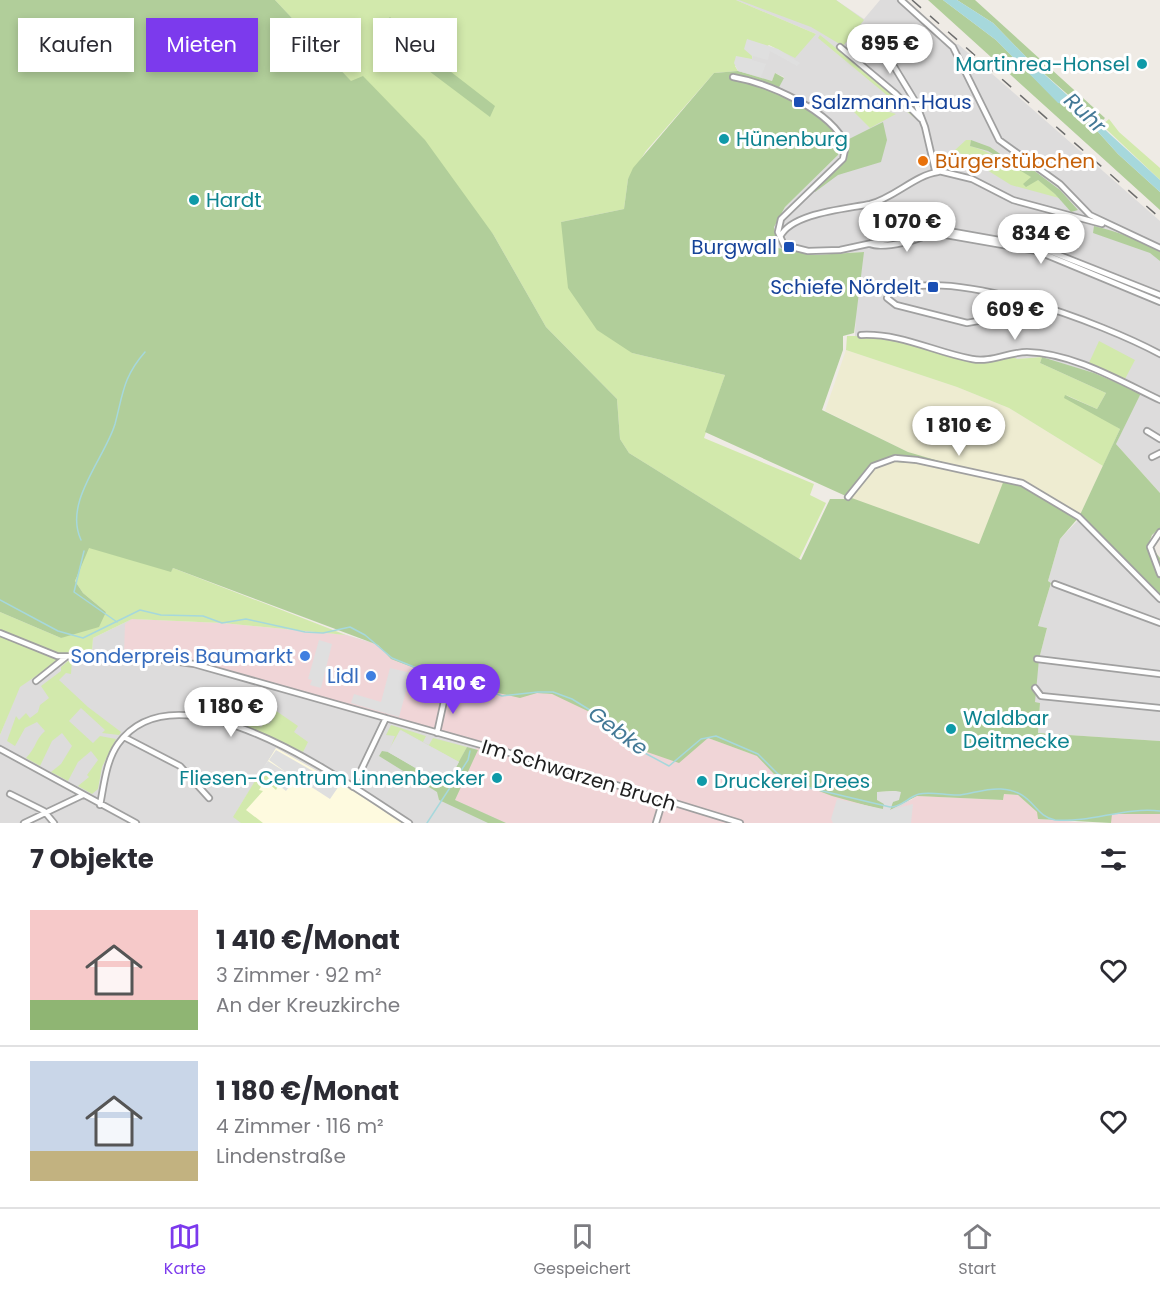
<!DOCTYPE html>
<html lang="de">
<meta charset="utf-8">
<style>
:root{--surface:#fff;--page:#f7f7f7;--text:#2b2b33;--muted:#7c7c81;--line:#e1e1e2;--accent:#7c3aed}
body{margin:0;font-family:Poppins,sans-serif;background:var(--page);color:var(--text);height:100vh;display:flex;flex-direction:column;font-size:22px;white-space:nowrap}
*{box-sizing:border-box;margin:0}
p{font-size:20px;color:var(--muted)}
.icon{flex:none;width:33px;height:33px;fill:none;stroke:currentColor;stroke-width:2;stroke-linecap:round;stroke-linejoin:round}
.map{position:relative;height:823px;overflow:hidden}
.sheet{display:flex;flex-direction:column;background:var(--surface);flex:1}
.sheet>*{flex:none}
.hud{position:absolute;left:18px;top:18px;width:600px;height:54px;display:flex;gap:12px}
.price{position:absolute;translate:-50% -51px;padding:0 14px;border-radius:21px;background:#fff;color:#222;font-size:20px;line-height:39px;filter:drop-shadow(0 2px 3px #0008)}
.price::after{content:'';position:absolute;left:50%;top:36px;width:18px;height:14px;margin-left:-9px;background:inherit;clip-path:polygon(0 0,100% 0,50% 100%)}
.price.active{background:var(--accent);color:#fff}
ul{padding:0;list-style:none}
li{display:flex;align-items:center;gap:18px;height:150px;padding:0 30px}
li+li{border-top:2px solid var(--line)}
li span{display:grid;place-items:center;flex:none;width:168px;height:120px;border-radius:0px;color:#555}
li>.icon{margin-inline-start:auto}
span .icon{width:72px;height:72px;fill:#fffc;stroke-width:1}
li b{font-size:26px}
h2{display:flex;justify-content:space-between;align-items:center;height:72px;padding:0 30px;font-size:26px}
.tag{padding:0 21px;border-radius:0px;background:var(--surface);box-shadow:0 3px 9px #0003;font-size:21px;line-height:54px}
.tag.active{background:var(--accent);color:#fff}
.menu{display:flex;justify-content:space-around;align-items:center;height:84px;border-top:2px solid var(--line);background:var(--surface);font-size:16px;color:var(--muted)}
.menu a{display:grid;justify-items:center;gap:3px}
.menu .active{color:var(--accent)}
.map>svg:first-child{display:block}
</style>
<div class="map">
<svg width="1160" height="823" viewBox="0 0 1160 823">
<rect width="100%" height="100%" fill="#efebe5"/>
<path fill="#dddcdc" d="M736,0H836L864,19L880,0H897L950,47L958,44L1160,221V493L1116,444L1140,393L1042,357L1017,359L1012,356L979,363L885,336H855L856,300L863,252L815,255L778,248L773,227L785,207L838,155L842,141L834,131L790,99L776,93L784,77L775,73L772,81L738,71L752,56L816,34Z
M1082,516L1160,596V741L1038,733L1040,703L1035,702V687L1039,659L1047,628L1038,626L1051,583L1048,581L1060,539Z
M132,619L346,635L911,801L917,796L1038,819L1088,823H0V735L19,687L55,663L62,653L92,652L93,638Z"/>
<path fill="#f0d5d7" d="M132,619L222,623L346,635L378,645L391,659L520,697L537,693L552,694L577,704L596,715L618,742L708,738L757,756L774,774L894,811L917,796L1003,800L1004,794L1018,795L1038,813V819L1088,823H506L455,800L479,742L202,663L159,655L124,653L125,624Z
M1111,814H1160V823H1111Z"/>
<path fill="#fefadf" d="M276,748L353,791L402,823H255L237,811Z"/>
<path fill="#eeecd1" d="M846,350L957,387L1009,408L1103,466L1079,517L1005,481L979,544L848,497L875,468L894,462L926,464L962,473L908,452L825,411Z"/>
<path fill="#d2e9ac" d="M275,0H736L816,34L795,58L769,45L752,56V60L735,66L738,71L714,73L646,151L628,179L624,209L561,222L632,353L725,375L704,438L814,484L810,495L826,503L799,559L629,453L620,439L617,399L546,327L493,234Z
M739,0H836L864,20L843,46L811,27Z
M820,35L912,110L917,120L818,38Z
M863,97L879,109L896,114L870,128L851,109Z
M1109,119L1119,132L1160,168V180L1102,125Z
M966,140H971L970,146C995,153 1043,179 1059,198L1011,185L955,150Z
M847,336H885L979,363L1012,356L1017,359L1042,357L1040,363L1106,393L1097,409L1066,395L1120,429L1103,466L1009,408L957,387L846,350Z
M1099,341L1135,360L1125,379L1088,365Z
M88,547L171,571L173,568L346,635L222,623L132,619L93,638L92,652L62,653L55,663L20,687L0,735V612L61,638L106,612L83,593L75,581Z
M68,661H72L71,674L66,673L59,680L88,707L121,732L119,735L102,733L105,730L81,708L69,721L93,743L100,736L116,739L102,767L98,789L92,794L78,786L89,777L87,775L98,760L91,751L78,762L68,781L51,772L61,764L72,746L62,733L52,741L40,766L26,758C36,748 35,740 45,731L37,722L25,728L15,746L7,741L16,716L19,720L26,713L30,718L38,712L40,705L49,698L41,686L61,671V667Z
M269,706L298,726L294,732L308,742L303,752L231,722L238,712L261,727L265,722L269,724L275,716L268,712Z
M391,725L426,736L423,742L429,745L433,738L467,747L459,762L401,730L391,746L395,736L386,735Z
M261,771L278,786L276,790L265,780L259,790L263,791L246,810L263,823H241L233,817Z"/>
<path fill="#b1ce9a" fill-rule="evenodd" d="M0,0H275L351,81L363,76L425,140L493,234L546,327L617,399L620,439L629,453L801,560L830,499H848V497L705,432L725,375L632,353L597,330L568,288L561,222L624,209L628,179L633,168L714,73L738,71L772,81L775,73L784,78L776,93C800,103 827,121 842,141L838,155L785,207L774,227L778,248L815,255L864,252L854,333L843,336V350L822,410L908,452L1025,486L1079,517L1120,429L1064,398L1065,395L1097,409L1106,393L1040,363L1042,357L1094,373L1141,393L1116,444L1160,493V528L1152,535L1147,548L1153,549L1160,558V596L1082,516L1079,517L1060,539L1048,581L1051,583L1038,626L1047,628L1039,659L1035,702L1040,703L1038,733L1160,741V814H1112L1111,823L1038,819L1037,812L1018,795L1004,794L1003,800L917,796L890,810L896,791L878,792L884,804L883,810L832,796L774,774L757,756L708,738L679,763L618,742L596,715L552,694L537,693L520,698L448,681L391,659L378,645L173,568L171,572L89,548L75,581L83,593L106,612L99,627L61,638L0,612ZM894,462L926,464L1004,480L979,544L849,497L876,468Z
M928,0H943L996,40L1049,93L1090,123L1118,154L1160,192V210Z
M957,0H975L1105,118L1100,123L1031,62L993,23Z
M390,17L424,51L495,106L490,117L417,62L383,23Z
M883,122L887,140L881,162L838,175L815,192L812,188C830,173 849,164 849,139Z
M971,140L990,147L1012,162L1020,160L1060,190L1078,210L1071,212L1055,194L1038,180L1026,187L1023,184L1031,177L988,151L970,146Z
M1094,226C1118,232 1139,239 1160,252V261L1150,253L1093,233Z
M467,747L478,750L455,800L506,823H488L439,800L437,792L379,756L382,751L388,752L446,785Z"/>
<path fill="#dfdfdf" d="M747,39L778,49L800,63L797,66L770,51L768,60L753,56L752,60L766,64L761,77L738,71L734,63L736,56L752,59V56L744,49Z
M319,640L332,644L321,688L310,685L312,680L308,679Z
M390,668L411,673L399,717L351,703L354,694L381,702Z
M400,730L459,762L446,786L388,752Z
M276,750L339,786L330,799L296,777L286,791L261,771L268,761L287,773L269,760Z
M896,791L901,792L899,800L893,802L890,810L913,804L911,823H833L831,819L837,799L883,809L884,804L877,800V792Z"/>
<path fill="#a6d8dc" d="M943,0H957L993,23L1031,62L1160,180V192L1118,154L1090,123L1069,110L1065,104L1058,103L996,40Z"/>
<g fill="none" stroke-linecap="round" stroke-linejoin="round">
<path stroke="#a6d8dc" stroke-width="1.5" d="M81,540C63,502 105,458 115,424C123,394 123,377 145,352
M84,551L74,592L117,622
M0,600L58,631L83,638L140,610L161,615L203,616L222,623L246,619L305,632L323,633L350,627L365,635L392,658L436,676L461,680L502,696L538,692H553L572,699L598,715L628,744L669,766L701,739L716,736L758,754L778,774L810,788L890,807C902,807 908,797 919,794C932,791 947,796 960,795C974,793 987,788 1001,789C1034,791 1033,816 1055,820C1092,823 1123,807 1160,811
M427,823L468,760L470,751"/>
<defs>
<path id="street" d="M901,0L953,47L999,140L1060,184L1090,215L1160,248
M873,32L915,101L925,127L935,170L972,179L1013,200L1102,224
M840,47L896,94L921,119
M733,77C768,83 831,110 846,145L843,159L781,219L778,232L784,245L808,251L840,250L937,229L1039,247L1160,295
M780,237C791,213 846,209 870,204C894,198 915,175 938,172
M870,244C882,249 928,240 933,229L940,234L1037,251L1160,302
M1026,302L989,319L967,323L896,305L887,298L889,294C948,263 1104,324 1160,354
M861,335C901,333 934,352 972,359C990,363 1009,352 1027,352C1073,353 1120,381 1160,400
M1147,431L1160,439
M1152,457L1160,453
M848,497L873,466L895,458L917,460L1022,483L1079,517L1160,599
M1160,532L1150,547L1160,574
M1055,584L1160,623
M0,633L57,656L151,658L194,664L538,761L740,823
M1037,659L1160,674
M36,681L66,657
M1035,688L1041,696L1160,708
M437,733L446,692
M124,737L180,766L209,798
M0,749L136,823
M353,787L386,718
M10,794L44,811L54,823
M100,805C104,785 106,761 118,744C179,659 348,784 409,823
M24,823L83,795
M656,823L663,800"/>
</defs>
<use href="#street" stroke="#a0a0a0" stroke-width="8"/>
<use href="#street" stroke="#fff" stroke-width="4.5"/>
<path stroke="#6d6d6d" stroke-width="1.5" stroke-dasharray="12 12" stroke-linecap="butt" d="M912,0L1160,218"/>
</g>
<g fill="#0f9aa8" stroke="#fff" stroke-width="2">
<circle cx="1142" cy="64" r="6"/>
<circle cx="724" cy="139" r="6"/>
<circle cx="194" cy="200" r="6"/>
<circle cx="951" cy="729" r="6"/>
<circle cx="497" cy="778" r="6"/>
<circle cx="702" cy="781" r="6"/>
</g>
<g fill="#1a4fb4" stroke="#fff" stroke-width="2">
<rect x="793" y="96" width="12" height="12" rx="3"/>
<rect x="783" y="241" width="12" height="12" rx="3"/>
<rect x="927" y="281" width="12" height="12" rx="3"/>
</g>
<circle fill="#e8710a" stroke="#fff" stroke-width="2" cx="923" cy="161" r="6"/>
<g fill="#3f7fe0" stroke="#fff" stroke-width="2">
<circle cx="305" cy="656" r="6"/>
<circle cx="371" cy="676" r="6"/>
</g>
<g text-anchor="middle" stroke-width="6" stroke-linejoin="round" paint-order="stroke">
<g font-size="20" fill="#0d838f" stroke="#fff" text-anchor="start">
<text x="1130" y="71" text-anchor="end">Martinrea-Honsel</text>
<text x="736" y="146">Hünenburg</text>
<text x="206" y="207">Hardt</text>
<text x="963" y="725">Waldbar<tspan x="963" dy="23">Deitmecke</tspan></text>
<text x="485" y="785" text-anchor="end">Fliesen-Centrum Linnenbecker</text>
<text x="714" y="788">Druckerei Drees</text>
</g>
<g font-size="20" fill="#164399" stroke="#fff" text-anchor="end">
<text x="811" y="109" text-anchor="start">Salzmann-Haus</text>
<text x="777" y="254">Burgwall</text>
<text x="921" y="294">Schiefe Nördelt</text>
</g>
<g font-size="20" fill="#c56008" stroke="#fff" text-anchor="start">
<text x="935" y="168">Bürgerstübchen</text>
</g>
<g font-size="20" fill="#366cbe" stroke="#fff" text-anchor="end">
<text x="293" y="663">Sonderpreis Baumarkt</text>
<text x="359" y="683">Lidl</text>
</g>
<g font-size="20" fill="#1f1f1f" stroke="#fff">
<text transform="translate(579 775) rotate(17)" y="7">Im Schwarzen Bruch</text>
</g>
<g font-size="21" font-style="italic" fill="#437996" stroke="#fff">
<text transform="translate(1085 113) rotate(43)" y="7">Ruhr</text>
<text transform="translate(618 731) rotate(36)" y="7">Gebke</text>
</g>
</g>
</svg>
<b class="price" style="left:890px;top:75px">895 €</b>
<b class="price" style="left:907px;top:253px">1 070 €</b>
<b class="price" style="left:1041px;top:265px">834 €</b>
<b class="price" style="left:1015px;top:341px">609 €</b>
<b class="price" style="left:959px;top:457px">1 810 €</b>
<b class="price active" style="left:453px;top:715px">1 410 €</b>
<b class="price" style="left:231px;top:738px">1 180 €</b>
<div class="hud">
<a class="tag">Kaufen</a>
<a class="tag active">Mieten</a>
<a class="tag">Filter</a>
<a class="tag">Neu</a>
</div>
</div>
<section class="sheet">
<h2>7 Objekte<svg class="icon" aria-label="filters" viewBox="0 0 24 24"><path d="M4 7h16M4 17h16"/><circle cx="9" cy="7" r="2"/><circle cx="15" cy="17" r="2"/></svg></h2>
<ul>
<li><span style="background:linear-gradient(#f6c9c9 75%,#8fb573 0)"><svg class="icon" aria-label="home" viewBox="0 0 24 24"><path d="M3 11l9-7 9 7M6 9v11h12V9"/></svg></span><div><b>1 410 €/Monat</b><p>3 Zimmer · 92 m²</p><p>An der Kreuzkirche</p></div><svg class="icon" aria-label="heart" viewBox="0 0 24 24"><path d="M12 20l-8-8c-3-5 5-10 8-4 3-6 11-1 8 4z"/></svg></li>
<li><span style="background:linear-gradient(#c9d6e8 75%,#c2b280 0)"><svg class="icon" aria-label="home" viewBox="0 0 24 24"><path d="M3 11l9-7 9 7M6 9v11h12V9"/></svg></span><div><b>1 180 €/Monat</b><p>4 Zimmer · 116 m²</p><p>Lindenstraße</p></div><svg class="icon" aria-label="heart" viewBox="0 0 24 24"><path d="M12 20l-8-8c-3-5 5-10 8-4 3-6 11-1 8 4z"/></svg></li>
</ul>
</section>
<nav class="menu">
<a class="active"><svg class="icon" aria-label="map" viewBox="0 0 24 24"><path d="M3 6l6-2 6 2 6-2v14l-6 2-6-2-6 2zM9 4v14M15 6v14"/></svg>Karte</a>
<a><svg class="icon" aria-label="saved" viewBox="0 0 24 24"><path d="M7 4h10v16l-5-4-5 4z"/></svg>Gespeichert</a>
<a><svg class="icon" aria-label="home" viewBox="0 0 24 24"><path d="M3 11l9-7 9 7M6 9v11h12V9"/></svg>Start</a>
</nav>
